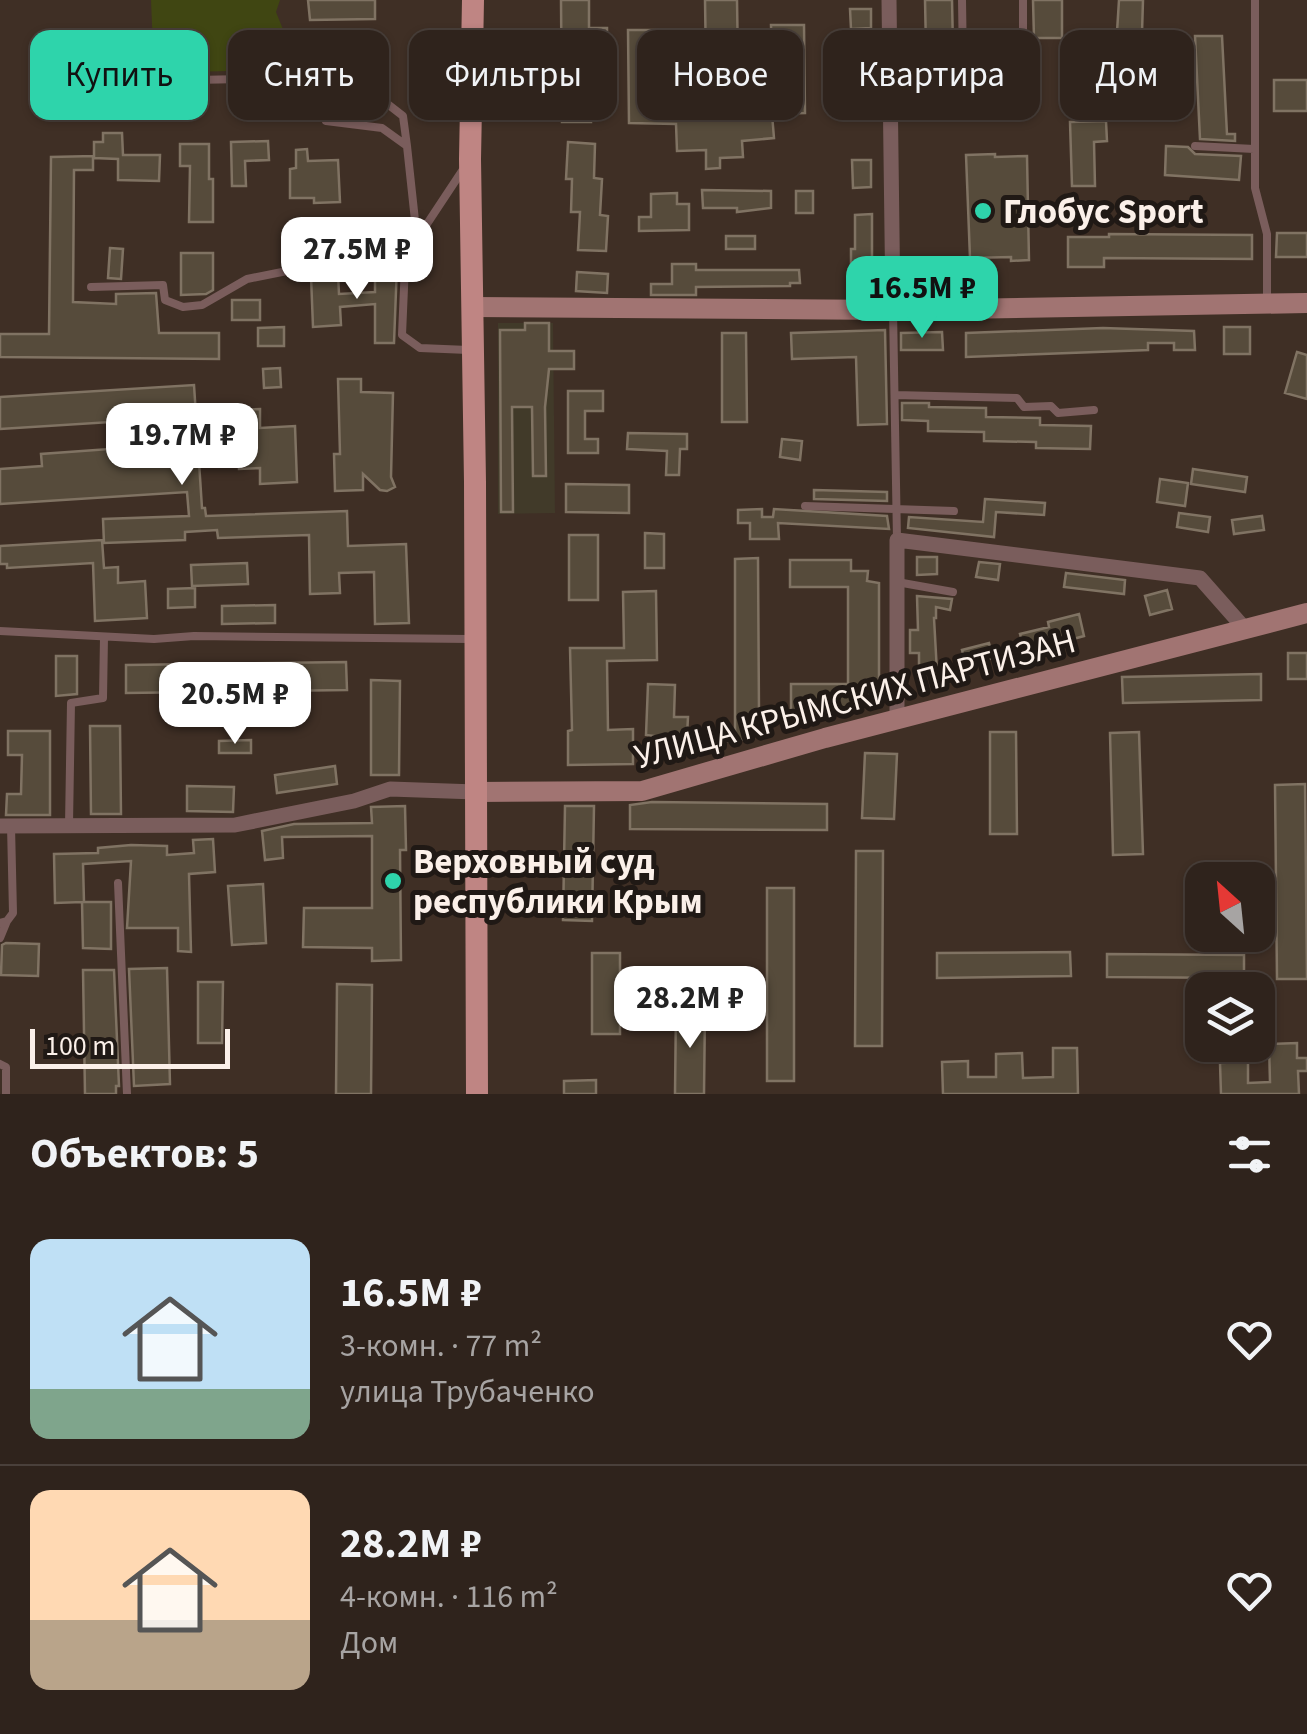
<!DOCTYPE html>
<html lang="ru">
<meta charset="utf-8">
<style>
:root{--surface:#2f231c;--page:#372b25;--text:#f1f3f6;--muted:#a7a4a3;--line:#4a403b;--accent:#2ed4ab}
body{margin:0;font-family:"Source Sans 3",sans-serif;background:var(--page);color:var(--text);height:100vh;display:flex;flex-direction:column;font-size:38px;white-space:nowrap}
*{box-sizing:border-box;margin:0}
p{font-size:32px;color:var(--muted)}
.icon{flex:none;width:55px;height:55px;fill:none;stroke:currentColor;stroke-width:2;stroke-linecap:round;stroke-linejoin:round}
.map{position:relative;height:1094px;overflow:hidden}
.sheet{display:flex;flex-direction:column;background:var(--surface);flex:1}
.sheet>*{flex:none}
.hud{position:absolute;left:30px;top:30px;width:1248px;height:90px;display:flex;gap:20px}
.needle{width:65px;rotate:333deg}
.tools{position:absolute;left:1185px;top:862px;display:grid;gap:20px}
.tools a{display:grid;place-items:center;width:90px;height:90px;border-radius:20px;background:var(--surface);box-shadow:0 2px 8px #0004,0 0 0 2px var(--line);font-size:50px}
.scale{position:absolute;left:30px;bottom:25px;width:200px;box-sizing:border-box;padding-left:10px;border:5px solid #fbf0e9;border-top:0;font-size:28px;line-height:35px;white-space:nowrap;color:#fbf0e9;-webkit-text-stroke:8px #201915;paint-order:stroke}
.price{position:absolute;translate:-50% -85px;padding:0 22px;border-radius:20px;background:#fff;color:#222;font-size:32px;line-height:65px;filter:drop-shadow(0 2px 5px #0008)}
.price::after{content:'';position:absolute;left:50%;top:60px;width:30px;height:22px;margin-left:-15px;background:inherit;clip-path:polygon(0 0,100% 0,50% 100%)}
.price.current{background:var(--accent);color:#111}
ul{padding:0;list-style:none}
li{display:flex;align-items:center;gap:30px;height:250px;padding:0 30px}
li+li{border-top:2px solid var(--line)}
li span{display:grid;place-items:center;flex:none;width:280px;height:200px;border-radius:20px;color:#555}
li>.icon{margin-inline-start:auto}
span .icon{width:120px;height:120px;fill:#fffc;stroke-width:1}
li b{font-size:42px}
h2{display:flex;justify-content:space-between;align-items:center;height:120px;padding:0 30px;font-size:42px}
.pill{padding:0 35px;border-radius:20px;background:var(--surface);box-shadow:0 2px 8px #0004,0 0 0 2px var(--line);font-size:35px;line-height:90px}
.pill.current{background:var(--accent);color:#111}
.map>svg:first-child{display:block}
</style>
<div class="map">
<svg width="1307" height="1094" viewBox="0 0 1307 1094">
<rect width="100%" height="100%" fill="#3f2f25"/>
<path fill="#413a29" d="M498,323H553L555,513L498,514Z"/>
<path fill="#404612" d="M151,0H280L276,12L299,69L154,73Z
M1149,53V93H1069L1068,54Z"/>
<path fill="#564b3b" stroke="#807363" stroke-width="2.5" d="M308,0H375V19L310,20Z
M561,0H589V28H607V62H591V122H562Z
M705,0H737L738,64L706,65Z
M925,0H952L953,46L926,47Z
M1033,0H1062V38H1034Z
M1119,0H1143L1142,33L1117,32Z
M850,9H871V28L851,29Z
M771,25H804L805,113L772,114L774,138L742,141L743,157L720,158V168L706,169V150L677,151L676,124L629,123L628,30H661V87L711,85V102L751,101V108L772,109V82H780V63L772,64Z
M1195,36H1222L1227,134H1235V141L1200,139Z
M848,50H870L871,65H858V73H848Z
M1034,72L1035,103L925,104L924,73Z
M1274,80H1307V111H1274Z
M345,92L358,94L357,114L333,112V100H345Z
M1106,121L1107,141L1094,142L1095,186H1072L1070,122Z
M103,133H122L123,155H160L159,181L118,180V159L94,158V142H103Z
M268,141L269,160L245,161L246,186H232L231,142Z
M568,142L595,144L594,178L602,179L600,215L608,216L606,251L578,250L580,212H571L572,179H566Z
M180,144H209V179H213V222H189L190,166H180Z
M1166,146L1188,147L1195,154L1241,156L1239,180L1165,175Z
M307,149L308,161L338,160L340,202L314,203V198H290V169L296,168V150Z
M995,154V157L1027,156L1029,260L1011,261V257L970,258L966,155Z
M93,156V170H74L73,302L116,304V294L156,293L159,333H219V359L0,357V334H49L51,157Z
M852,160H871V187L853,188Z
M702,190L771,191V208L737,212V208H703Z
M796,191H813V213H796Z
M677,193V204H689V230L639,231V217H651V194Z
M872,214V280H881V296H856V264H851V249H855V215Z
M1277,233H1307V257H1276Z
M1109,234L1252,235V259L1104,258V267H1068V237H1109Z
M726,236H755V249H726Z
M110,248L123,249L121,279L108,278Z
M181,253H213V290L206,294L181,295Z
M672,264H696V270H799L800,283H790V286L696,287V295H651V284H672Z
M375,265H397L394,343H375V304L340,307L341,325L313,327L311,276L338,274L339,294L375,292Z
M577,272L608,274L607,293L576,291Z
M232,300H260V320H232Z
M525,323H549V351H574V369H549L545,407L546,476H533L532,407H512L513,512H501L500,330H525Z
M284,327V346H258V328Z
M1224,327H1250V354H1224Z
M1103,328L1194,331L1195,350H1174V343H1148V350L966,357V333Z
M885,330L887,424L858,425L856,357L792,359L791,333Z
M942,332L943,350H901V333Z
M722,333H746L747,422H722Z
M1297,352L1307,355V399L1285,393Z
M280,368L281,387L264,388L263,369Z
M338,379H361V392L393,393L391,477L395,487L387,491L380,490L363,474V490L335,491L334,454H340Z
M194,385L202,508H205L206,516L347,511L348,546L406,544L409,623L375,624L374,572L339,573L340,593L310,594L309,535L218,538L217,530L185,532V540L104,543L103,519L189,516L187,492L0,504V469L42,466L41,454L123,448L124,460L160,458L158,419L0,429V397Z
M568,391H603V411H585V439H598V453H568Z
M902,403H929V407L986,408V417L1040,418V425L1091,426L1090,449L1036,448V442L984,441V432L928,431V421L902,420Z
M260,409V428L295,426L297,482L260,484V468L239,469L236,410Z
M628,433L687,434V449H680L679,475H666L667,451L627,449Z
M782,439L802,441L800,460L780,457Z
M1193,469L1247,477L1245,492L1191,484Z
M1160,479L1188,483L1185,506L1157,502Z
M566,484L629,485V513L566,512Z
M814,490L887,492V501L814,499Z
M985,499L1045,503L1044,515L996,512L994,537L908,528L909,517L983,522Z
M762,509V517H773L774,509L887,516L889,529L778,523L779,539H750V523H738V510Z
M1179,513L1210,517L1208,532L1177,527Z
M1262,516L1264,530L1234,534L1232,520Z
M645,533L664,534V568H645Z
M569,535H598V600H569Z
M102,540L104,568L118,567V583L145,581L147,618L95,621L93,563L7,568V564H0V546Z
M917,557H937V574L917,575Z
M758,558L759,714H749V739L710,743V749L655,748V736L646,735L648,684L675,685L674,717H688L687,736L735,732V559Z
M790,560H851V571H868L867,581L879,583V699H851V711H791V684H848V587H790Z
M979,562L1000,564L998,580L976,577Z
M247,563L248,584L192,586L191,565Z
M1066,573L1125,580L1124,594L1064,587Z
M195,588V607L168,608V589Z
M1167,590L1172,609L1150,615L1145,596Z
M656,591L657,660L607,661L608,730L633,729V764L568,765V731L572,730L570,648H624L623,592Z
M917,596L952,599L950,610L936,607V618H934L937,672H919V653H910V630H918Z
M275,605V623L222,624V606Z
M1079,614L1084,636L1025,652L1020,634L1049,627L1048,622Z
M989,643L993,658L966,665L962,650Z
M1288,653H1307V679H1288Z
M56,656H77V694L56,696Z
M346,662L347,690L126,693V665Z
M1261,674V700L1123,703L1122,677Z
M371,680L400,681L399,775H371Z
M90,726H120L121,814H91Z
M8,731H50V815H6L7,794H21L22,755H8Z
M990,732H1016L1017,834H990Z
M1139,732L1143,854L1113,855L1110,733Z
M251,740V753H219V741Z
M865,753L897,754L894,819L862,818Z
M335,766L337,784L277,793L275,775Z
M1305,784L1307,979H1277L1275,785Z
M187,786L234,787L233,812L187,811Z
M652,802L827,804V830L630,829V805Z
M405,806L406,850H400L401,960L372,961V948L303,947L304,908H372V836L282,837L283,858L265,860L262,831L294,824L372,823L371,807Z
M565,806H594L592,921L563,920Z
M213,839L215,872L189,874L191,952L178,951V928H127L131,861L83,864L84,902H111V949L83,948L82,902L55,903L54,854L98,853V848L131,845L167,846V855L194,853L193,840Z
M856,851H883L882,1046H855Z
M263,884L266,943L232,945L228,886Z
M767,888H794V1081H767Z
M6,943L39,944L38,976L1,975L2,945Z
M1070,952L1071,976L937,978V953Z
M592,953H620V1034H592Z
M1107,954L1244,955V978L1107,977Z
M167,968L170,1084L134,1086L129,969Z
M83,970H114L119,1086H116V1094H85Z
M198,982H223L222,1043H198Z
M337,984L372,985L371,1094H336Z
M676,1008L705,1009L704,1094H675Z
M1297,1043V1058H1307V1071H1298L1299,1094H1221L1220,1063L1248,1062V1083L1270,1082L1269,1044Z
M1053,1048H1077L1078,1094H943L942,1062L968,1061V1077H996V1054L1022,1053L1023,1078L1053,1077Z
M596,1080V1094H564V1081Z"/>
<g fill="none" stroke-linecap="round" stroke-linejoin="round">
<path stroke="#7a5d5c" stroke-width="8" d="M962,0L963,65
M1255,0V188L1267,234V303
M890,66L1023,64V0
M334,77L338,40
M145,81L342,77L376,95L403,116L407,146
M1195,146L1254,149
M462,171L417,239L405,264L402,335L420,348L468,350
M91,287L163,285L165,300L183,307L202,305L247,279L322,264L354,242L417,239L407,146L382,128L326,121
M893,310L897,540
M895,395L1017,398L1024,407L1051,406L1058,413L1094,410
M805,506L954,511
M897,582L953,592
M0,631L154,639L194,636L470,639
M69,825L71,703L103,698L104,637
M118,883L127,1094
M0,923L7,921L13,913L11,826
M0,938L7,921
M0,1064L6,1067V1094"/>
<path stroke="#7a5d5c" stroke-width="15" d="M889,0L893,310
M897,719V540L1200,578L1245,629
M0,826L235,825L354,801L390,789L476,792"/>
<path stroke="#a17472" stroke-width="20" d="M472,307L893,310L1307,303
M476,792L642,791L825,738L1307,613"/>
<path stroke="#bf8583" stroke-width="22" d="M473,0L470,159L475,482L477,1094"/>
</g>
<g fill="#2ed4ab" stroke="#201915" stroke-width="4">
<circle cx="983" cy="211" r="10"/>
<circle cx="393" cy="881" r="10"/>
</g>
<g text-anchor="middle" stroke-width="10" stroke-linejoin="round" paint-order="stroke">
<g font-size="35" font-weight="bold" fill="#fbf0e9" stroke="#201915" text-anchor="start">
<text x="1003" y="223">Глобус Sport</text>
<text x="413" y="873">Верховный суд<tspan x="413" dy="40">республики Крым</tspan></text>
</g>
<g font-size="35" fill="#fbf0e9" stroke="#201915">
<text transform="translate(855 698) rotate(-15)" y="12">УЛИЦА КРЫМСКИХ ПАРТИЗАН</text>
</g>
</g>
</svg>
<div class="tools">
<a><svg class="needle" viewBox="-14 -14 28 28"><path d="M0-13l5 13h-10z" fill="#e53935"/><path d="M0 13l5-13h-10z" fill="#a7a4a3"/></svg></a>
<a><svg class="icon" aria-label="layers" viewBox="0 0 24 24"><path d="M12 4l9 5-9 5-9-5zM3 14l9 5 9-5"/></svg></a>
</div>
<div class="scale">100 m</div>
<b class="price" style="left:357px;top:302px">27.5M ₽</b>
<b class="price current" style="left:922px;top:341px">16.5M ₽</b>
<b class="price" style="left:182px;top:488px">19.7M ₽</b>
<b class="price" style="left:235px;top:747px">20.5M ₽</b>
<b class="price" style="left:690px;top:1051px">28.2M ₽</b>
<div class="hud">
<a class="pill current">Купить</a>
<a class="pill">Снять</a>
<a class="pill">Фильтры</a>
<a class="pill">Новое</a>
<a class="pill">Квартира</a>
<a class="pill">Дом</a>
</div>
</div>
<section class="sheet">
<h2>Объектов: 5<svg class="icon" aria-label="filters" viewBox="0 0 24 24"><path d="M4 7h16M4 17h16"/><circle cx="9" cy="7" r="2"/><circle cx="15" cy="17" r="2"/></svg></h2>
<ul>
<li><span style="background:linear-gradient(#bfe0f5 75%,#7fa58c 0)"><svg class="icon" aria-label="home" viewBox="0 0 24 24"><path d="M3 11l9-7 9 7M6 9v11h12V9"/></svg></span><div><b>16.5M ₽</b><p>3-комн. · 77 m²</p><p>улица Трубаченко</p></div><svg class="icon" aria-label="heart" viewBox="0 0 24 24"><path d="M12 20l-8-8c-3-5 5-10 8-4 3-6 11-1 8 4z"/></svg></li>
<li><span style="background:linear-gradient(#ffd9b3 65%,#b9a48a 0)"><svg class="icon" aria-label="home" viewBox="0 0 24 24"><path d="M3 11l9-7 9 7M6 9v11h12V9"/></svg></span><div><b>28.2M ₽</b><p>4-комн. · 116 m²</p><p>Дом</p></div><svg class="icon" aria-label="heart" viewBox="0 0 24 24"><path d="M12 20l-8-8c-3-5 5-10 8-4 3-6 11-1 8 4z"/></svg></li>
</ul>
</section>
